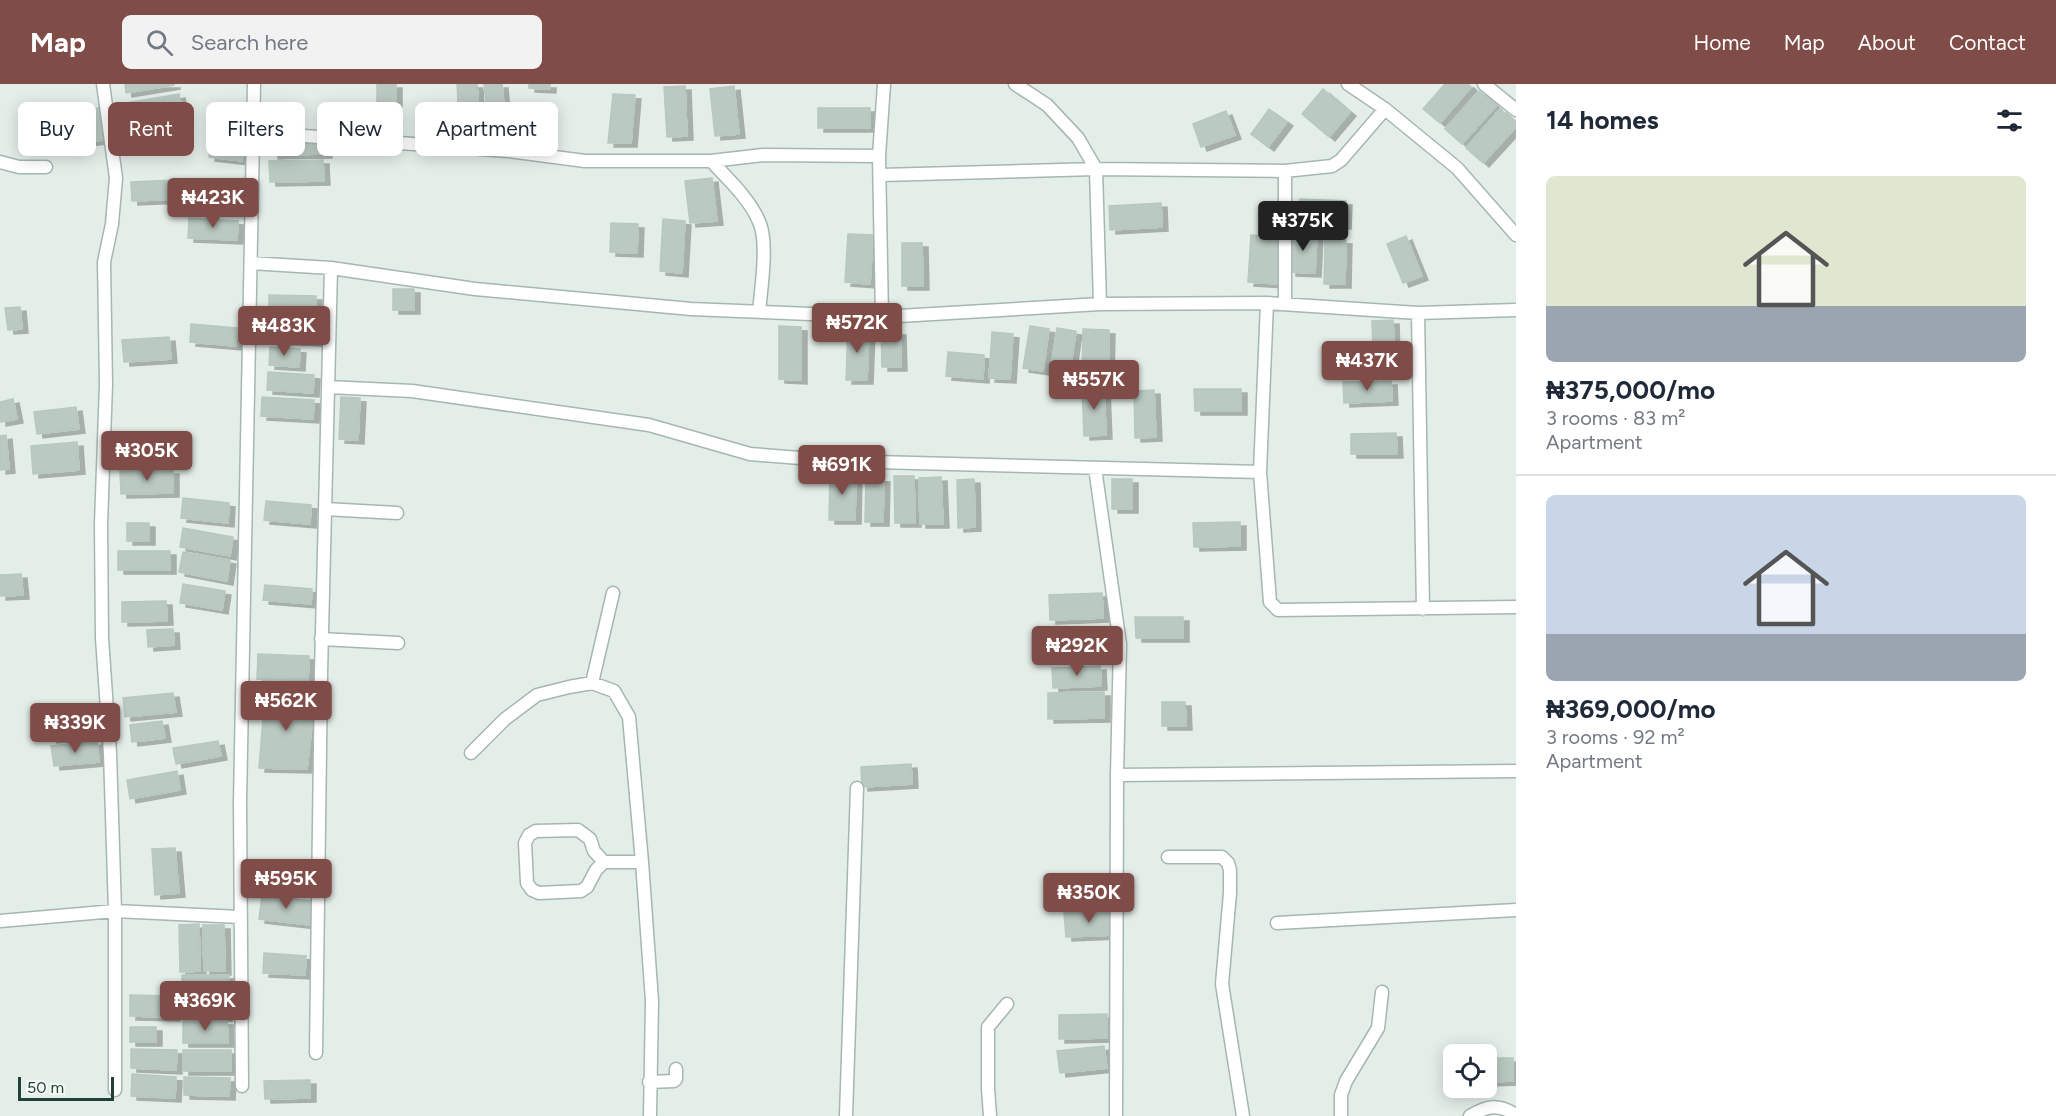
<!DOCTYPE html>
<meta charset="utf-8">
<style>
:root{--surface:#fff;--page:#f2f2f3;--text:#1f2937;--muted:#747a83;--line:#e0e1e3;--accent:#7f4c48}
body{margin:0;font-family:Figtree,sans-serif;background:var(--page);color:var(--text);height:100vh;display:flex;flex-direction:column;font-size:22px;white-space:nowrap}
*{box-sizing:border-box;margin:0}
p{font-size:20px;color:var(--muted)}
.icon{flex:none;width:33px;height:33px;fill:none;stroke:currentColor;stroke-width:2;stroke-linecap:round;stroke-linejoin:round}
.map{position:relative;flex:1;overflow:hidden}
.drawer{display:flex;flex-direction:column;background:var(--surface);width:540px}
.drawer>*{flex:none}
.top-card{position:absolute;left:18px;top:18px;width:570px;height:54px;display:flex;gap:12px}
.buttons{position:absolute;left:1443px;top:960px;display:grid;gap:12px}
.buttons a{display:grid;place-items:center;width:54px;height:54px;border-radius:9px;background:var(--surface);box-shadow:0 3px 15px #0003;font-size:30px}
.scale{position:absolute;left:18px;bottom:15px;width:96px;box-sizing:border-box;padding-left:6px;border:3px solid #234036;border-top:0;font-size:16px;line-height:21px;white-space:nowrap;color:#234036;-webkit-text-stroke:4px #f5faf7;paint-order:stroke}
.price{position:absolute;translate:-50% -51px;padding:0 14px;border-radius:6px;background:var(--accent);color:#fff;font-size:20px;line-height:39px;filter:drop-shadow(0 2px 3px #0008)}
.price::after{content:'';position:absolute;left:50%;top:36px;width:18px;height:14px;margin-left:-9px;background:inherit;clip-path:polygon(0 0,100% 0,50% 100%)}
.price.selected{background:#222;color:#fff}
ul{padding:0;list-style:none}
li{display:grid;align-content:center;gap:12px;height:318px;padding:0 30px}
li+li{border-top:2px solid var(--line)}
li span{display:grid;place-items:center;height:186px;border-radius:9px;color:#555}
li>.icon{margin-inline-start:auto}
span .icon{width:108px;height:108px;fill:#fffc;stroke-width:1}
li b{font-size:26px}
h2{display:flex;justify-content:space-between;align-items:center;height:72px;padding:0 30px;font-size:26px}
.tag{padding:0 21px;border-radius:9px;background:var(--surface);box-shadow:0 3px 15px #0003;font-size:21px;line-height:54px}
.tag.selected{background:var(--accent);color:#fff}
header{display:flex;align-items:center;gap:36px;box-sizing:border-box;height:84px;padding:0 30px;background:var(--accent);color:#fff}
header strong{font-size:28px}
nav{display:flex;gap:33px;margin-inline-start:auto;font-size:21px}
.search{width:420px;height:54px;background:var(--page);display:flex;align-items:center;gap:15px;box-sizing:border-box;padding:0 21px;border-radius:9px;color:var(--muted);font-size:22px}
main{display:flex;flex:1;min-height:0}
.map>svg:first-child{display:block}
</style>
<header>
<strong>Map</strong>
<div class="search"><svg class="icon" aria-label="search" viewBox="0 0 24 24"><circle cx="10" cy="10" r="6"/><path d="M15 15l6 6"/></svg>Search here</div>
<nav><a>Home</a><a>Map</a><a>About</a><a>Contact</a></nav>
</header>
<main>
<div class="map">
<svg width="1516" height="1032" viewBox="0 0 1516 1032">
<defs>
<filter id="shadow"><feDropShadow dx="6" dy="4" stdDeviation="0" flood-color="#0004"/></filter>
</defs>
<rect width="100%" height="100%" fill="#e4eee9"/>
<path fill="#bac9c2" stroke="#b7c8c0" stroke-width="1.5" filter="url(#shadow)" d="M125,0H174V1L126,9Z
M377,0H396V35H377Z
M457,0H477L479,37L459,38Z
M484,0H502L505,33L488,35Z
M529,0H550V5L529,4Z
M1445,0H1468L1471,3L1440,39L1423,25Z
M685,2L687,52L667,53L664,3Z
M734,2L739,50L715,52L710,5Z
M1323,5L1350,28L1329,53L1302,30Z
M1479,7L1496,22L1462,60L1445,45Z
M179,10L183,30L129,39L125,19Z
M613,10L635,11L631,59H608Z
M99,24L102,56L74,59L71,27Z
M818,24H870V44H818Z
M1269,25L1287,38L1268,63L1251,50Z
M1500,25L1516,39V43L1483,79L1466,64Z
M1226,27L1235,51L1201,63L1193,40Z
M212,50L244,54L242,77L209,73Z
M325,56L326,70L272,71V57Z
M323,76L324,97L270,98L269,77Z
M712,94L717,137L690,139L685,97Z
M176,96L177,115L132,117L131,98Z
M1300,115L1346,117L1345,141L1300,139Z
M1161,119L1162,143L1110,146L1109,122Z
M189,134L238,137L237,156L188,154Z
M663,135L685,137L682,189L660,187Z
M611,139L638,140L637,169L610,168Z
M1291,148L1317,149L1315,189L1290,188Z
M848,150L873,151L870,200L845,198Z
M1251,151L1281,153L1279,200L1248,198Z
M1406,152L1422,192L1403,199L1387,160Z
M1325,155L1346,156L1345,200H1324Z
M902,159H922L923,202H902Z
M393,205H414V226H393Z
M269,211L316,212L315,232L269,231Z
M20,223L22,245L8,246L5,224Z
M273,236L318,238L317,258L272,256Z
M1393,236L1395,290H1374L1372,237Z
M191,240L237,244L236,262L190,258Z
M779,242L801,243V296L779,295Z
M1030,242L1049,245L1043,287L1023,284Z
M848,244L869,245L867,296H846Z
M1057,244L1076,247L1069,294L1050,291Z
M1083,245L1109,246L1108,293L1082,292Z
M881,247H900L901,283H882Z
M992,248L1013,250L1010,295L989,294Z
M169,253L171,275L124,278L122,256Z
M270,263L300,265L299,283L269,281Z
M948,268L984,271L983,295L946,292Z
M268,288L314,291L313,309L267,306Z
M1391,297L1392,317L1344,319L1343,298Z
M1082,302H1104L1106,351L1084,352Z
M1194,305H1241V327H1195Z
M1154,306L1156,353L1135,354L1134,307Z
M262,313L314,316L313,335L261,332Z
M341,313L360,314L358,356L339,355Z
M13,315L17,335L0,338V318Z
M76,323L79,345L37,350L34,328Z
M1396,349L1397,370H1351V350Z
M6,351L9,385L0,386V352Z
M77,358L79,386L33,390L31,362Z
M173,386V409L121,410L120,387Z
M830,387L856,388L855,436H829Z
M894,392H914L915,439H895Z
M866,393L884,394L883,438H865Z
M941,393L943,440H920L919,394Z
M974,395L975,443L958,444L957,396Z
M1112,395H1132V425H1112Z
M183,414L229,419L228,439L181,434Z
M266,417L311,421L310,440L264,436Z
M1240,438V462L1194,463L1193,439Z
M127,439H149V457H127Z
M183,444L233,453L230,472L180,463Z
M118,467H170V486H118Z
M183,468L230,476L227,497L179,488Z
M21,490L23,511L0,512V491Z
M183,500L225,507L222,526L180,519Z
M265,501L312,505L311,520L263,516Z
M1102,509L1103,534L1050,536L1049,511Z
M166,517L167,537L122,538V518Z
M1135,533H1183V554H1136Z
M173,545L174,561L148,563L147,546Z
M258,570L309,572L308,597L257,595Z
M1100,582L1101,602L1053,604L1052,584Z
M1104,608V634L1048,635V609Z
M173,609L176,628L125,633L123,614Z
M265,610L315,615L307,685L259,684Z
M1162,618H1185L1186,642H1162Z
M93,628L95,652L51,655L49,632Z
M162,637L165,654L132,658L130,641Z
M97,657L99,678L54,682L51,662Z
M218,657L221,672L176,680L173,664Z
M911,680L912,700L862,703L861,683Z
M177,687L180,706L130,715L127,696Z
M175,764L179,809L155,811L152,765Z
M262,811L312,817L310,841L259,835Z
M1112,827L1113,851L1066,853L1064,829Z
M199,840L200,887L180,888L179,841Z
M203,841H224L225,887H204Z
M264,869L306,872L305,891L263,889Z
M182,891H229L228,911H182Z
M130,911L174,912V933L130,932Z
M181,914H226V933L181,934Z
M1107,930V954L1059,955V931Z
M183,937H227L228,959H183Z
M130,943H156V958H130Z
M1104,962L1107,984L1060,989L1057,967Z
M131,965L177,966L176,986L131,984Z
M183,966H231V987H183Z
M1486,974H1513V997L1486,998Z
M132,990L176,993L175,1014L131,1012Z
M184,993L230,994L229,1012L184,1011Z
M310,996V1014L265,1015L264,997Z"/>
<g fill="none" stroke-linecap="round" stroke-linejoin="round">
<defs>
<path id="minor" d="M103,0L116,94L112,140L104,178L106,300L101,440L102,554L110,669L115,827V1006
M1015,0L1047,21L1078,54L1096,85L1100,220
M1348,0L1385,25L1457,84L1516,151
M1484,0L1516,26
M252,48L508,67L585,77H711L763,71L879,72
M711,77C728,95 751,116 760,140C768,161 761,205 759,228
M0,78L19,83H46
M1285,87V220
M881,91L1096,85L1285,87L1332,82L1341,76L1385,25
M251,179L331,184L321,589L316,969
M331,184L475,205L691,225L882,233L1100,220L1267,219L1418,229L1516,226
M1267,219L1260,388L1270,518L1278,526L1516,523
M1418,229L1423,525
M882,233L879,72L884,0
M328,303L412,307L649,341L750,370L838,377L1260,388
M1095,384L1120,560L1117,691L1116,1032
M325,425L397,429
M321,555L398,559
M592,599L613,509
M471,669L505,635L537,611L569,603L592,599L614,607L629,633L642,778L652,917L650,1032
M1117,691L1516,687
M1168,773H1222L1228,779L1230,786V809L1222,900L1243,1032
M604,778L594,767L590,755L578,746L536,747L529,751L525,759L527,799L532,806L539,809L581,807L587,803L596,786L604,778H642
M0,837L115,827L240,833
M1277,839L1516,826
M649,998L674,997L676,995V985
M242,1002L240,718L254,0
M846,1032L857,704
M990,1032L988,1004V943L1007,920
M1341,1032V1011L1346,997L1378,944L1382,908
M1470,1032C1487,1022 1498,1019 1516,1031"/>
</defs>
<use href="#minor" stroke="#a6b6b0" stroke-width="15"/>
<use href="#minor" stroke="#fff" stroke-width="12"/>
</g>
</svg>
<div class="buttons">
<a><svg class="icon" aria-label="locate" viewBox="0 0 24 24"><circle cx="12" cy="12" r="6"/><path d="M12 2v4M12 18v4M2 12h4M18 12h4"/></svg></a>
</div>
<div class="scale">50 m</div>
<b class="price" style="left:213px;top:145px">₦423K</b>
<b class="price selected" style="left:1303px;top:168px">₦375K</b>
<b class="price" style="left:857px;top:270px">₦572K</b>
<b class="price" style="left:284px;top:273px">₦483K</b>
<b class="price" style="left:1367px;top:308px">₦437K</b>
<b class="price" style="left:1094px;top:327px">₦557K</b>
<b class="price" style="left:147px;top:398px">₦305K</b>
<b class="price" style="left:842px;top:412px">₦691K</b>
<b class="price" style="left:1077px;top:593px">₦292K</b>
<b class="price" style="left:286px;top:648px">₦562K</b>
<b class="price" style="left:75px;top:670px">₦339K</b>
<b class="price" style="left:286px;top:826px">₦595K</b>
<b class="price" style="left:1089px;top:840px">₦350K</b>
<b class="price" style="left:205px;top:948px">₦369K</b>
<div class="top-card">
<a class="tag">Buy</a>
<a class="tag selected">Rent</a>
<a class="tag">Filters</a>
<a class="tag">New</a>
<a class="tag">Apartment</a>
</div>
</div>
<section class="drawer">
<h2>14 homes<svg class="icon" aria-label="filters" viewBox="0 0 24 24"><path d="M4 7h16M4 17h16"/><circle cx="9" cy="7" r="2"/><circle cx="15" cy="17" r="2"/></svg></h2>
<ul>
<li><span style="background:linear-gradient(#dfe7d0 70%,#9aa5b1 0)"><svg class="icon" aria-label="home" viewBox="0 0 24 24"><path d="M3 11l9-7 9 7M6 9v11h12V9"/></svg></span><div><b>₦375,000/mo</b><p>3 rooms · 83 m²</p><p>Apartment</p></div></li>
<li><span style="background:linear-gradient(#c9d6e8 75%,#9aa5b1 0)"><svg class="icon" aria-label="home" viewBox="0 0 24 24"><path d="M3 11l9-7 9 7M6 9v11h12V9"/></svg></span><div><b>₦369,000/mo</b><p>3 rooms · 92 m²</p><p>Apartment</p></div></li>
</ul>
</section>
</main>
